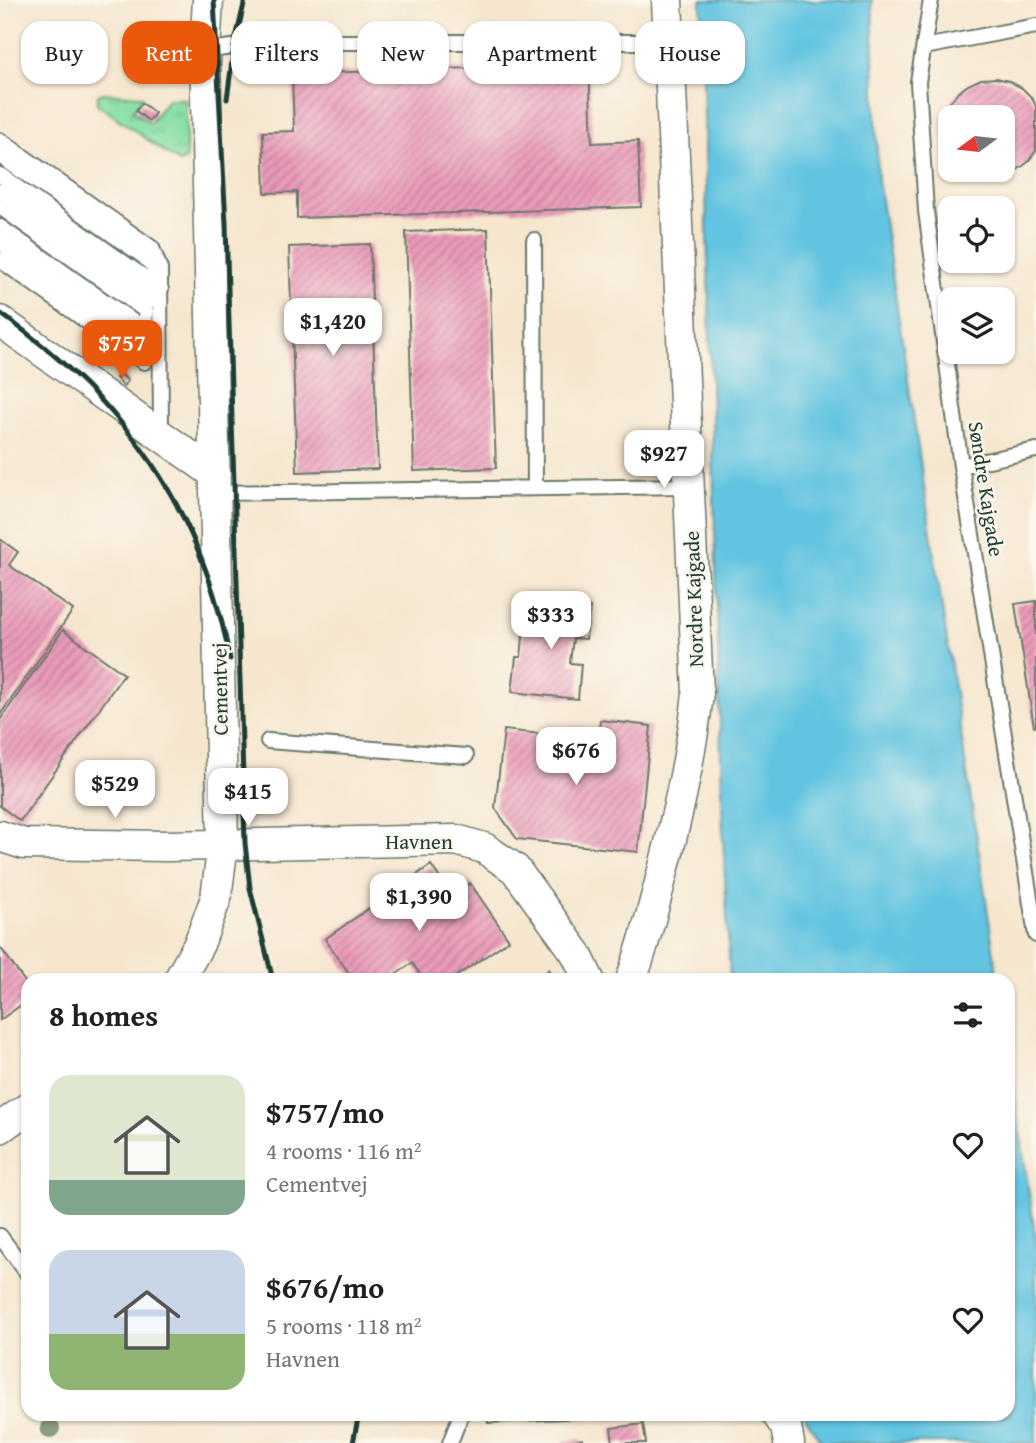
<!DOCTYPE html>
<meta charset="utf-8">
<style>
:root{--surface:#fff;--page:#f2f2f2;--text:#202124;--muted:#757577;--accent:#ea580c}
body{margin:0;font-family:"Gentium Book Plus",serif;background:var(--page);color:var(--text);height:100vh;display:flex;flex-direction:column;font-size:26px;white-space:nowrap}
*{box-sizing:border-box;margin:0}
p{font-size:23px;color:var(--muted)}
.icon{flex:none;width:38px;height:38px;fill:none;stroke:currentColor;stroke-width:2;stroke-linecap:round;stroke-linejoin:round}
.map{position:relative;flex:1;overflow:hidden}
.panel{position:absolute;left:21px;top:973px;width:994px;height:448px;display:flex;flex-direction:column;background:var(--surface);border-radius:21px;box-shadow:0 2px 5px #0004}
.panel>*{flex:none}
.top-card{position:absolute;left:21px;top:21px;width:994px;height:63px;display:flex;gap:14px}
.needle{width:46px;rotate:255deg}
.fabs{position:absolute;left:938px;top:105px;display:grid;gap:14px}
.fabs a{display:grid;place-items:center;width:77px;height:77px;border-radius:14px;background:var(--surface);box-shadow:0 2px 5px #0004;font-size:35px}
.price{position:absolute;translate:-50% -60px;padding:0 16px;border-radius:14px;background:#fff;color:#222;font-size:23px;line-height:46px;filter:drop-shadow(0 2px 4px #0008)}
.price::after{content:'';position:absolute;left:50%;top:42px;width:21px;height:16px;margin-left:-10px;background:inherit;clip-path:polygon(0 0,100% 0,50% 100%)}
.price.on{background:var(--accent);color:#fff}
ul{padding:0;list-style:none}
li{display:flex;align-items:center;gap:21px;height:175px;padding:0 28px}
li span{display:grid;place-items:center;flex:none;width:196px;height:140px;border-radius:21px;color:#555}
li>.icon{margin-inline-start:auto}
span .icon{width:84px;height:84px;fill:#fffc;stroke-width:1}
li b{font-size:30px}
h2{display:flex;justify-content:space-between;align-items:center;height:84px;padding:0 28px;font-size:30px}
.chip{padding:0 24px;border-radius:21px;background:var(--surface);box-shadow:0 2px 5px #0004;font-size:24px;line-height:63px}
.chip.on{background:var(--accent);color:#fff}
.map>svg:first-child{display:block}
</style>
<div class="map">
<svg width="1036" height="1443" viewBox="0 0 1036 1443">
<defs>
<pattern id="grass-tufts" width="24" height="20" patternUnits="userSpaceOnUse" patternTransform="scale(1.75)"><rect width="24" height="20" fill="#86dfa4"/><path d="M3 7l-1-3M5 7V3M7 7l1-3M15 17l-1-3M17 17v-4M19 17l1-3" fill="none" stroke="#73c08e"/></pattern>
<pattern id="building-hatch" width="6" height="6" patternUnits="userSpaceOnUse" patternTransform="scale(1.75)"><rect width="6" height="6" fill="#eb9ab9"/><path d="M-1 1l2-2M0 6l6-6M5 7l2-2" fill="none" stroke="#be7f97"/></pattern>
</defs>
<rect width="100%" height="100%" fill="#fbf7ec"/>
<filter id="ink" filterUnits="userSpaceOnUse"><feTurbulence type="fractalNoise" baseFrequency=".0143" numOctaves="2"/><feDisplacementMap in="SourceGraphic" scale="14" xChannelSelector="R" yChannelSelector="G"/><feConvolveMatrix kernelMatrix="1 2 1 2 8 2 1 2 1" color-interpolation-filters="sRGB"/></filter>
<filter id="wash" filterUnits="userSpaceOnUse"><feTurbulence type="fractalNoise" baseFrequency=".00686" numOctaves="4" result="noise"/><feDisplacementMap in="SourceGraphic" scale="28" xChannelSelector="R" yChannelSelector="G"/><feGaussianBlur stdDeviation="1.57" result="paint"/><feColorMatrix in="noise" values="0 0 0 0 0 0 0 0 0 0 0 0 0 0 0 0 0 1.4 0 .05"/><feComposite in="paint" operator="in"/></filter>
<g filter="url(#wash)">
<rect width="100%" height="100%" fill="#f6e6ce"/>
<path fill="url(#grass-tufts)" stroke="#528e6c" stroke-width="2" d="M103,93L143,96L133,111L150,123L168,99H183L186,102V159L179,162L97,104L98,95Z"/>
<path fill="#62c4e0" stroke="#40808a" stroke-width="2" d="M701,0H872L878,180L998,980H730L723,837Z
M1008,1050L1036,1240V1443H822L803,1414H1008Z"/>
<g id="blocks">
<path fill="url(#building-hatch)" d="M589,64L592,143L638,141L641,207L297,218V192L265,193L263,132L294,131L292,74Z
M996,78L1009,81L1022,88L1032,98L1036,106V151L1027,163L1016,171L1003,177H989L966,170H1003V117H950V154L946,146L943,132V118L949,104L957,93L968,85L981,79Z
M142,103L155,113L149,121L136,111Z
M488,229L496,468L414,471L406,232Z
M370,244L378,469L297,472L289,247Z
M121,374L128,381L123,386L116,378Z
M0,539L18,552L9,565L73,610L0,715Z
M533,601L590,607L586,639L573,638L570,663L581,664L578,699L512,692L516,657H521L524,627H530Z
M1036,601V726L1034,727L1015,604Z
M63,630L124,674L20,821L0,806V720Z
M600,720L651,726L638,852L517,839L495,808L504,730L598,740Z
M431,865L452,896L470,883L509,940L451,980H424L412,963L388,980H354L325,939Z
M0,947L28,986V1000L0,1020Z
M549,969L556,980H539Z
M487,1414H619V1416L488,1423Z
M643,1424L646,1443H613L611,1428Z
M582,1439L583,1443H564V1441Z"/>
</g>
</g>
<g filter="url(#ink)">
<use href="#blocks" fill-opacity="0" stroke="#6a786a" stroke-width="2"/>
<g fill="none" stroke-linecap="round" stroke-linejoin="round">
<defs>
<path id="lane" d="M931,0L918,82L926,211L961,466L1036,935
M924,47L1036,26
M205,51L265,42H669
M0,140L152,248L160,269L161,434
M0,156L143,256L160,273
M0,175L161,289
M0,191L154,300
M0,207L146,311
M0,227L145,330
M534,240L535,488
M0,243L145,346
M0,260L144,362L146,295
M961,466L1036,450
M215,493L689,486
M268,741L466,756
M0,1236L28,1274
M450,1443L461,1414"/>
<path id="street" d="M0,321L215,474
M0,836L24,844L167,846L456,840L484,848L515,869L576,953L589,980
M179,980L199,944L216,898L223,843L205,51L208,0
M631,980C645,943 654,905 664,867C679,809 692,752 698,693L667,0
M0,1128L28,1108
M777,1414L786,1427L789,1443"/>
</defs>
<use href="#lane" stroke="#6a786a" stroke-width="18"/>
<use href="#street" stroke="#6a786a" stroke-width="33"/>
<use href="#lane" stroke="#fff" stroke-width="14"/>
<use href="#street" stroke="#fff" stroke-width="30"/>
<path stroke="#1f3d34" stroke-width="5" d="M214,0L226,224L245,843L250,888L273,980
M227,99L234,47L245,0
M0,313C125,402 201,507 230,659
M353,1443L359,1414"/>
</g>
<circle fill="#8b9b85" cx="50" cy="1428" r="10"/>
</g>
<g text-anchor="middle" stroke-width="5" stroke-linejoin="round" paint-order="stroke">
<g font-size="21" fill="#1f3d34" stroke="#fbf7ec">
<text transform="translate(986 489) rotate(81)" y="7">Søndre Kajgade</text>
<text transform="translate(694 599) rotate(-92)" y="7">Nordre Kajgade</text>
<text transform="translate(220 689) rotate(-91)" y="7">Cementvej</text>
<text x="419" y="849">Havnen</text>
</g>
</g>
</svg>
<div class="fabs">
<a><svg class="needle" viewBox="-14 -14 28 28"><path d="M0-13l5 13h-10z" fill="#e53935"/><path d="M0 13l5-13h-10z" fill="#757577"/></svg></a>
<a><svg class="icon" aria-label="locate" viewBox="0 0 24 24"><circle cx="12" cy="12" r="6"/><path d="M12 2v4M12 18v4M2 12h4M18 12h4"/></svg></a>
<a><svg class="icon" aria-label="layers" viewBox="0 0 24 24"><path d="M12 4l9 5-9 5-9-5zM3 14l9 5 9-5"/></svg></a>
</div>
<b class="price" style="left:333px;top:358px">$1,420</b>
<b class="price on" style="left:122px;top:380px">$757</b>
<b class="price" style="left:664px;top:490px">$927</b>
<b class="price" style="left:551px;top:651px">$333</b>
<b class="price" style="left:576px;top:787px">$676</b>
<b class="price" style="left:115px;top:820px">$529</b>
<b class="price" style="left:248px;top:828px">$415</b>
<b class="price" style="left:419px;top:933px">$1,390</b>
<div class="top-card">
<a class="chip">Buy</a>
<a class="chip on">Rent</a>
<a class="chip">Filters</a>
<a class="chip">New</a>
<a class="chip">Apartment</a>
<a class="chip">House</a>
</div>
<section class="panel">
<h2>8 homes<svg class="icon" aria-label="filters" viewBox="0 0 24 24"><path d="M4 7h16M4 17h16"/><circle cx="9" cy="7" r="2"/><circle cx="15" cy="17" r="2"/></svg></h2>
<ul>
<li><span style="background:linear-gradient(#dfe7d0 75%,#7fa58c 0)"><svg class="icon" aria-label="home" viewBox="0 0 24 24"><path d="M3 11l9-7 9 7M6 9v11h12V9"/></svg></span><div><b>$757/mo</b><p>4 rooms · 116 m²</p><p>Cementvej</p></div><svg class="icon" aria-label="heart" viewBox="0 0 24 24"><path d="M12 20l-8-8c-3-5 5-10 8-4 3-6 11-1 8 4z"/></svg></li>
<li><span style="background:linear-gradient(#c9d6e8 60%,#8fb573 0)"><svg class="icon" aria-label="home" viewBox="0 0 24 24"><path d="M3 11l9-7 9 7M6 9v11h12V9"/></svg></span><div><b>$676/mo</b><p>5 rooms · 118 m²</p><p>Havnen</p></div><svg class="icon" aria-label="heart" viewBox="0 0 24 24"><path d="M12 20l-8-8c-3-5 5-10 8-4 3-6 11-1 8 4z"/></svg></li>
</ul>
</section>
</div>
